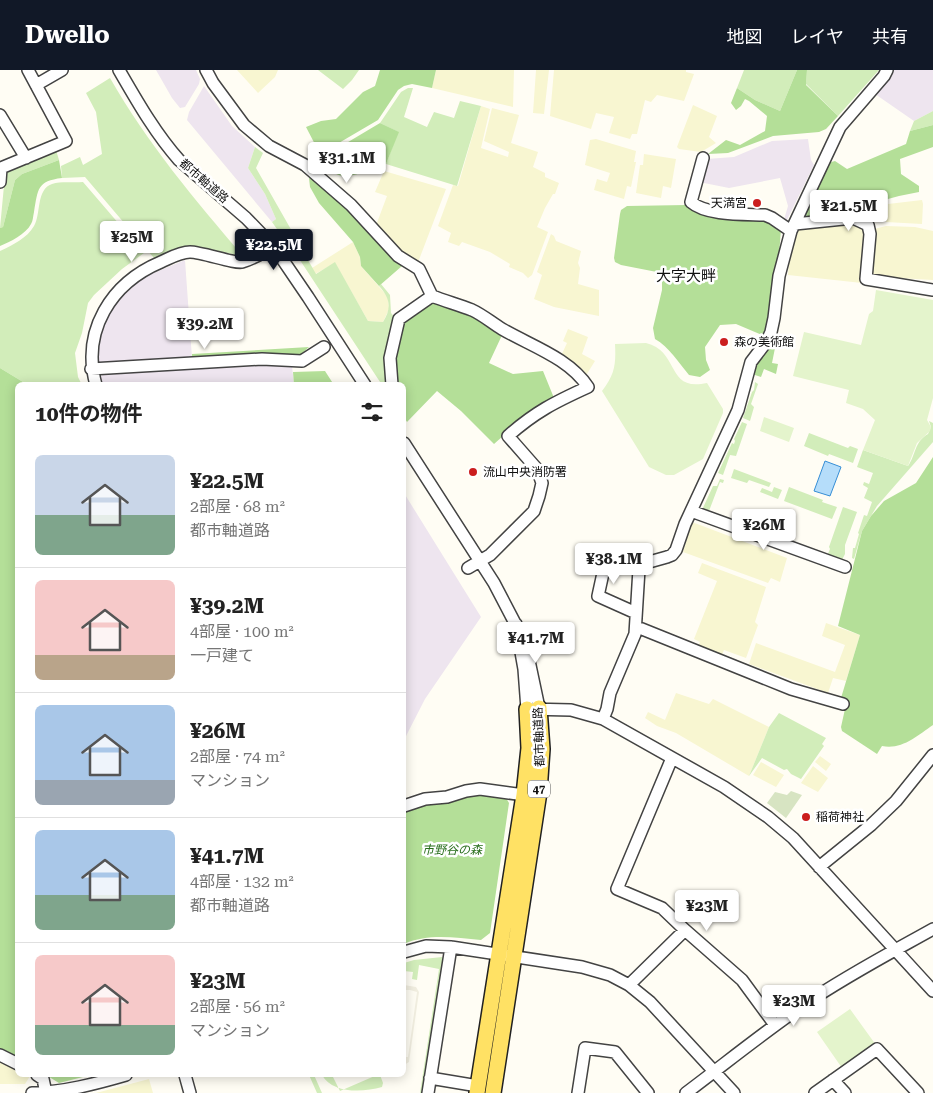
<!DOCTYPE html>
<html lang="ja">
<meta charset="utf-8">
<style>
:root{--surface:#fff;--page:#f6f6f6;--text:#222;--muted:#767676;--line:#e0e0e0;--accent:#111827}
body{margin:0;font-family:"Roboto Serif","Noto Sans JP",serif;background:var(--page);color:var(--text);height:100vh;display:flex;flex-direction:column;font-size:19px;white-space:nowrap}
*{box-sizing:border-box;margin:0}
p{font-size:16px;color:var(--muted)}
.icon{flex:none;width:28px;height:28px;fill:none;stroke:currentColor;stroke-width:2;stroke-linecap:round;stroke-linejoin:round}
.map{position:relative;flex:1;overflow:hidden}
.panel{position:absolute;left:15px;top:312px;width:391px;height:695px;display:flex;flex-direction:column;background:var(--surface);border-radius:8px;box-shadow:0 2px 12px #0003}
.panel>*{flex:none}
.price{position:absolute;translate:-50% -42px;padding:0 11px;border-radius:5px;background:#fff;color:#222;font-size:16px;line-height:32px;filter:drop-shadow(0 1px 2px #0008)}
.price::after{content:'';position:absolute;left:50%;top:30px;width:15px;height:11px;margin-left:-8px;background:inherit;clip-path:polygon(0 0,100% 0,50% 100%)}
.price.on{background:var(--accent);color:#fff}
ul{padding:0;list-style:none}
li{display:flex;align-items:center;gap:15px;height:125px;padding:0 20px}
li+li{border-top:1px solid var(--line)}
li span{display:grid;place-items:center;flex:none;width:140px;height:100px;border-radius:8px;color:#555}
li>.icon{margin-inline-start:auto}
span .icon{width:60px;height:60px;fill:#fffc;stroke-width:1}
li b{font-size:21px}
h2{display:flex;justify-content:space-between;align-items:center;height:60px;padding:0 20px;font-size:21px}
header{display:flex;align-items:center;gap:30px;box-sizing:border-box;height:70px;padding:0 25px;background:var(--accent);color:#fff}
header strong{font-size:24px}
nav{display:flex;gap:28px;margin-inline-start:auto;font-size:18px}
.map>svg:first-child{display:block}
</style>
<header>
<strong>Dwello</strong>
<nav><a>地図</a><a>レイヤ</a><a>共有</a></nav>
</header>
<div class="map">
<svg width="933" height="1023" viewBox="0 0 933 1023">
<rect width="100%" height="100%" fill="#fffdf4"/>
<path fill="#eee5ef" d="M156,0H196L200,9L199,14L185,37L180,38L172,28Z
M891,0H933V41L914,51L875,24Z
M204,16L232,56L255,77L248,98L265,124L276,149L272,152L187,50L189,42Z
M808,69L811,90L814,95L785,154L783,153L788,136L780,108L729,118L699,112L707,89L734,87L772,71Z
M185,190L192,288L100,294L96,291L104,248L108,241L126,221L144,207Z
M260,295L292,296L294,315H103L100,307L103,304Z
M404,423L481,547L425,629L404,670Z"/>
<path fill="#f8f6d1" d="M237,0H278L275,7L258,23Z
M436,0H514L513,37L432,18Z
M536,0H549L544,44L533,43Z
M554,0H686V2L694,4L684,31L657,25L651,32L645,30L637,64H632L630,69L609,63L614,47L596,43L591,59L550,46Z
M693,35L717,46L709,67L716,73L701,82L679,79L677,77Z
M481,36L490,39L481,78L508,87L509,82L484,71L492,38L519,45L511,73L538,82L533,97L545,103V107L559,113L555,124H553L545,138L537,157L548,162L532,205L528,208L523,203L509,197L510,194L490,182L462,172L459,176L448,172L451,163L438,156L453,115L458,116Z
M596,69L636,81L634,92H636L631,117L627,116L624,129L594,120L597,109L607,112L610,103L585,95L590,70Z
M644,84L676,89L671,118L663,116L661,128L636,123L640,95H643Z
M384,101L446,119L417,195L375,158L387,126L375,122Z
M922,130L923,134L922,154L886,152L888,134Z
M853,152L865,157L866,175L862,213L788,205L790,178L796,160Z
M886,156L915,157L933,161V210L898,208L874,205L872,203L874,159Z
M551,164L554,166L556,171L581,181L578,193L580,198L578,214L599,220V246L554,237L534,229L542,205L537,202Z
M353,172L360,187L361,196L388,227L389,239L383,252L368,251L335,193L315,204L312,198Z
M568,259L588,267L582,284L595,291L585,307L560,288L567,273L563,271Z
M692,452L787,488L780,512L771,508L768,513L683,482Z
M702,493L766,517L755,552L758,555L746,588L724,580L722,585L698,576L700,572L694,569L717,511L698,503Z
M826,553L860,565L846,611L833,608L828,623L749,594L756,573L835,602L845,575L822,566Z
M676,623L709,634L713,629L769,657L749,706L676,663L657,656L645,648L648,642L665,650Z
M820,686L831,694L826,701L815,692Z
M761,692L784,705L776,717L753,705Z
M813,696L828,708L818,722L801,713Z
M0,989L17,999L18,1005L30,1006L25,1014H0Z
M149,1009L153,1023H96Z"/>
<path fill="#d2edba" d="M318,0H359L352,10L343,19Z
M744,0H797L780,41L755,30L737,18Z
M807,0H879L838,46L806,14Z
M110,8C147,73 195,130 243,186C208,179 189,173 154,188L85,107L62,108L61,96L80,87L83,95L102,84L96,42L86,23Z
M408,18H413L404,47L427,57L434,42L454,48L460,31L481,36L457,116L386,94L398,62L380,53L401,22Z
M933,41V55L910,61L914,51Z
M255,77L263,83L256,98L297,170L288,175L272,152L276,149L265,124L248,98Z
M56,80L59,90L22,104L15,110L3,157L0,158L5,105L8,99Z
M83,112L144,183L122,199L94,225L88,233L82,263L75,283L78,307L82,315H28L0,298V181C13,175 27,168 34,156C41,145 36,119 52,114C61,111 73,113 83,112Z
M300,176L316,204L335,192L368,251L383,252C392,238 390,228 379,216L381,214L390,225L391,243L397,250L389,315H382L294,181Z
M755,312L758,314L751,334L754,337L750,351L743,348L752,322L754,320Z
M929,351L933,353V372L877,436L862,461L854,489L852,488L853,478H855L859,464L858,463L864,445L867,446L872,432L864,428L868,418L863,415L864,412L869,414L873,403L857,397L863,380L908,396C916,385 914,372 928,364L931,357Z
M742,352L747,354L736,386L730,385L723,405L718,403L732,373L734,374L735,371L734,369Z
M809,363L848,378L850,376L858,379L853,393L829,384L828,386L804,376Z
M734,399L771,413L769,417L749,410L747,413L731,408Z
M720,409L724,410L723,413L720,412L709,441L712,442V444L702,440L713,416H717Z
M774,417L782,420L778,429L760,422L762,418L772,422Z
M789,417L823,430L822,432L837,437L832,449L784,431Z
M843,437L857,442L845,475V484L841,492L827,486L830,479L829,477Z
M779,643L826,668L822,674L824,676L801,709L791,704L787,699L784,700L762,688L749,706L769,657Z
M442,887L444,891L424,1023H420L439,899L419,895L417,910L412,909L413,902L404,901V893L414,890Z
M309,1005H314L322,1023H317Z
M322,1005H332L340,1021L377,1005H380L383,1013L382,1017C361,1023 332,1023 322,1005Z"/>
<path fill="#b4df98" d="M380,0H436L432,18L412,14L404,16L398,20L378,50L320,84L306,57L321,51L336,49L363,22L375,16Z
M797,0H807L806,15L838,46L826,59L819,62L773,66L728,83L708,84L726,70L740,75L765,61L767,46L749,31L745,29L741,36L736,40L731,33L737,18L755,30L780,41Z
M380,53L399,62L386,94C372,98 344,114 332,101C329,97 326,92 323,87Z
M933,55V77L900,89L901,104L919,116V122L899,126L877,132L857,145L811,149L804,144L828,93L835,91L847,99L906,74L910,61Z
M59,90L62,108C37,111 38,119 34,142C33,146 33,151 31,154C26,164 10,172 0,176V158L3,157L15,110L22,104Z
M309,108L314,109C329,123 345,136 360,151C373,166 384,181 401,193L402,196L379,216L361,196L360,187L353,172L319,133L310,117Z
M686,135L766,147L781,160C778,189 779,242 762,265L736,254L720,255L705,277L706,290L710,300L700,307L689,305C679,293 669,277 655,269L653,258L662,220V203L621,195L615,192L614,188L620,144L621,140L627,136Z
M433,231L464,240L503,263L489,293L513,304L543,301L554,328L523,348L494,374L461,341L437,321L407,352L404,347V315H395L392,288L398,256Z
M778,263L772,293L778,294L776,304L764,299L761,307L752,304L758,291Z
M309,277L299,286L192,288V284Z
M0,298L28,315H18L17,989L0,979Z
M325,301L334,315H294L293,302Z
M933,387V655C917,666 902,680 882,676L877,684L842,661L841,657L847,630L841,628L860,565L838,556L862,461L871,446L884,431L916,413Z
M478,723L506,728L509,733L490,863L481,870C455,868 429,863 404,874V742L425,734Z
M46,1005H91L59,1013Z"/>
<path fill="#d7e4c2" d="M791,721L802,725L786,748L767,733L775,722L787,725Z"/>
<path fill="#e4f4cc" d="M876,220L933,230V328L927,350L931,357L930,361L917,373L908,396L863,380L875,350L863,339L846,333L849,320L793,306L804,262L861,275L869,244L873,241Z
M646,273C681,282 665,322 707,313L723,339V343L703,389L674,405H666L649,397L602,321C615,304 616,294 615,274Z
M764,347L794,358L789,372L760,361Z
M850,939L876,975L842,998L817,962Z"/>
<path fill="#f1eee0" d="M404,915L416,917L419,922L409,992L404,995V987H408L417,922L410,920H404Z"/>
<path fill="#b5ddfa" stroke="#368ed6" d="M825,391L841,397L830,426L814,421Z"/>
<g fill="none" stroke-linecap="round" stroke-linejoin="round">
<defs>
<path id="minor" d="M119,0C137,31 155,63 179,90L246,148L274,177L308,227L365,315
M206,0L213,13L244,55L269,76L305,95L351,135L398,186L419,199L432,226C445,231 459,235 472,240C483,245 492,253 502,259C531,276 569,288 588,317C555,332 535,342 508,366L537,399L542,413L539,426L534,441L490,485L468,498
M36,15L62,0
M0,45L26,88
M703,88L691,132C707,146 745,144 765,145L772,148L791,161
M0,112L1,98L66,71L28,0
M795,154L853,148L868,155L870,164L866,209L933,220
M91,299L262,289L302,291L324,277
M96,315C81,261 111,213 161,192C170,188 180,182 190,182C202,182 235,194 242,192C253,189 264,182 274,177
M392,315L390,288L399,249L432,226
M404,373L494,513L518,559
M691,441L845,497
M636,543L598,526L605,494H642L667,487L672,485L676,480L685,454L738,340L751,292L767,271L771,262L774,248L779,206L791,161L840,57L884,6L887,0
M516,554L524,599L527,639L571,640L603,649L724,717L768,747L793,768L933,921
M636,558L642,559L791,619L843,634
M528,586L539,638
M603,649L607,639L610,623L635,564L639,499L642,494
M672,688L617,819L662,838L685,860
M404,736L425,729L447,727L466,721L480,719L524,725
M819,797L871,755L896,731L933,685
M404,882L426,876L451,877L582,897L610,905L629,915L650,932L734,1023
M629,915L685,860L742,910L775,955
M0,985L18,994
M37,1005L43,1009L46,1023
M185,1005L190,1023
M430,1008L478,1016
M833,1010L845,1023
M32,1023C64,1022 95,1014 126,1005
M428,1023L451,877
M578,1023L585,978L615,982L648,1023
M686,1023C726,993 764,962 805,934C846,906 890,883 933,859
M815,1023L877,979L918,1023"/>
<path id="major" d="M477,1023L524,725L529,678L527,639
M493,1023L539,722L542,679L539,638"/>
</defs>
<use href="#minor" stroke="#434343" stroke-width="14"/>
<use href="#major" stroke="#212121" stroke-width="18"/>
<use href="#minor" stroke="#fff" stroke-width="11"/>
<use href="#major" stroke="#ffe164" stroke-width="15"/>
</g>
<g fill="#cb1e1e" stroke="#fff" stroke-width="2">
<circle cx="757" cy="133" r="5"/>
<circle cx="724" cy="272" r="5"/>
<circle cx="473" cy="402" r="5"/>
<circle cx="806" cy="747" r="5"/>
</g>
<g text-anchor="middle" stroke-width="5" stroke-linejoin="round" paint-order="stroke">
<rect fill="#fff" stroke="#585858" stroke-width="1" x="528" y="710.5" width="22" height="17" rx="4"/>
<g font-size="11" font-weight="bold" fill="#101010">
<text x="539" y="723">47</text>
</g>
<g font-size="12" fill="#101010" stroke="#fff">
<text transform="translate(204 111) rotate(41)" y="4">都市軸道路</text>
<text transform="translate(539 667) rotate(-92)" y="4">都市軸道路</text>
</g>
<g font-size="12" fill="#101010" stroke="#fff" text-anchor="start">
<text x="747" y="137" text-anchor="end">天満宮</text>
<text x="734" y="276">森の美術館</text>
<text x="483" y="406">流山中央消防署</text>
<text x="816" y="751">稲荷神社</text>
</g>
<g font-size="12" font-style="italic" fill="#286e1b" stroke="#fff">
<text x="452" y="784">市野谷の森</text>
</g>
<g font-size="15" fill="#101010" stroke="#fff">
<text x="686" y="211">大字大畔</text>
</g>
</g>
</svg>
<b class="price" style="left:347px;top:114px">¥31.1M</b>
<b class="price" style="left:849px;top:162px">¥21.5M</b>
<b class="price" style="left:132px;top:193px">¥25M</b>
<b class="price on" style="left:274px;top:201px">¥22.5M</b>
<b class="price" style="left:205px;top:280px">¥39.2M</b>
<b class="price" style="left:764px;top:481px">¥26M</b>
<b class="price" style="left:614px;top:515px">¥38.1M</b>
<b class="price" style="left:536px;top:594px">¥41.7M</b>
<b class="price" style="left:707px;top:862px">¥23M</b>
<b class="price" style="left:794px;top:957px">¥23M</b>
<section class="panel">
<h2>10件の物件<svg class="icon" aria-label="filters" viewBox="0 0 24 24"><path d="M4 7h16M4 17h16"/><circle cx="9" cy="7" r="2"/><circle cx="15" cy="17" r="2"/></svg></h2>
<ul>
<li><span style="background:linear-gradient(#c9d6e8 60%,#7fa58c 0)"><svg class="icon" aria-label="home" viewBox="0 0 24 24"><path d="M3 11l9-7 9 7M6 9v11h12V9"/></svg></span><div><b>¥22.5M</b><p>2部屋 · 68 m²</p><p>都市軸道路</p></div></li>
<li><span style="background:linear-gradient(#f6c9c9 75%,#b9a48a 0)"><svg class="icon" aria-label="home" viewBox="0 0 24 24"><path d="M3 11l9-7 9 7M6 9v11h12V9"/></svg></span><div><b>¥39.2M</b><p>4部屋 · 100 m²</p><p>一戸建て</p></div></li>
<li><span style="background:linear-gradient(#a9c7e8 75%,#9aa5b1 0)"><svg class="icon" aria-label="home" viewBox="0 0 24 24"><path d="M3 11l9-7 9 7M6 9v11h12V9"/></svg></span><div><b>¥26M</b><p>2部屋 · 74 m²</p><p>マンション</p></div></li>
<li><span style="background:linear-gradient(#a9c7e8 65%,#7fa58c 0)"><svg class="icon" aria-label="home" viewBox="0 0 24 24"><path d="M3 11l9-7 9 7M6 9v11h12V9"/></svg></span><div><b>¥41.7M</b><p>4部屋 · 132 m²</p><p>都市軸道路</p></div></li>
<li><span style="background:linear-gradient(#f6c9c9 70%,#7fa58c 0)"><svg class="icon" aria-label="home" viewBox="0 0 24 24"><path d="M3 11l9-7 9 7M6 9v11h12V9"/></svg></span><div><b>¥23M</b><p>2部屋 · 56 m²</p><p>マンション</p></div></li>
</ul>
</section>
</div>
